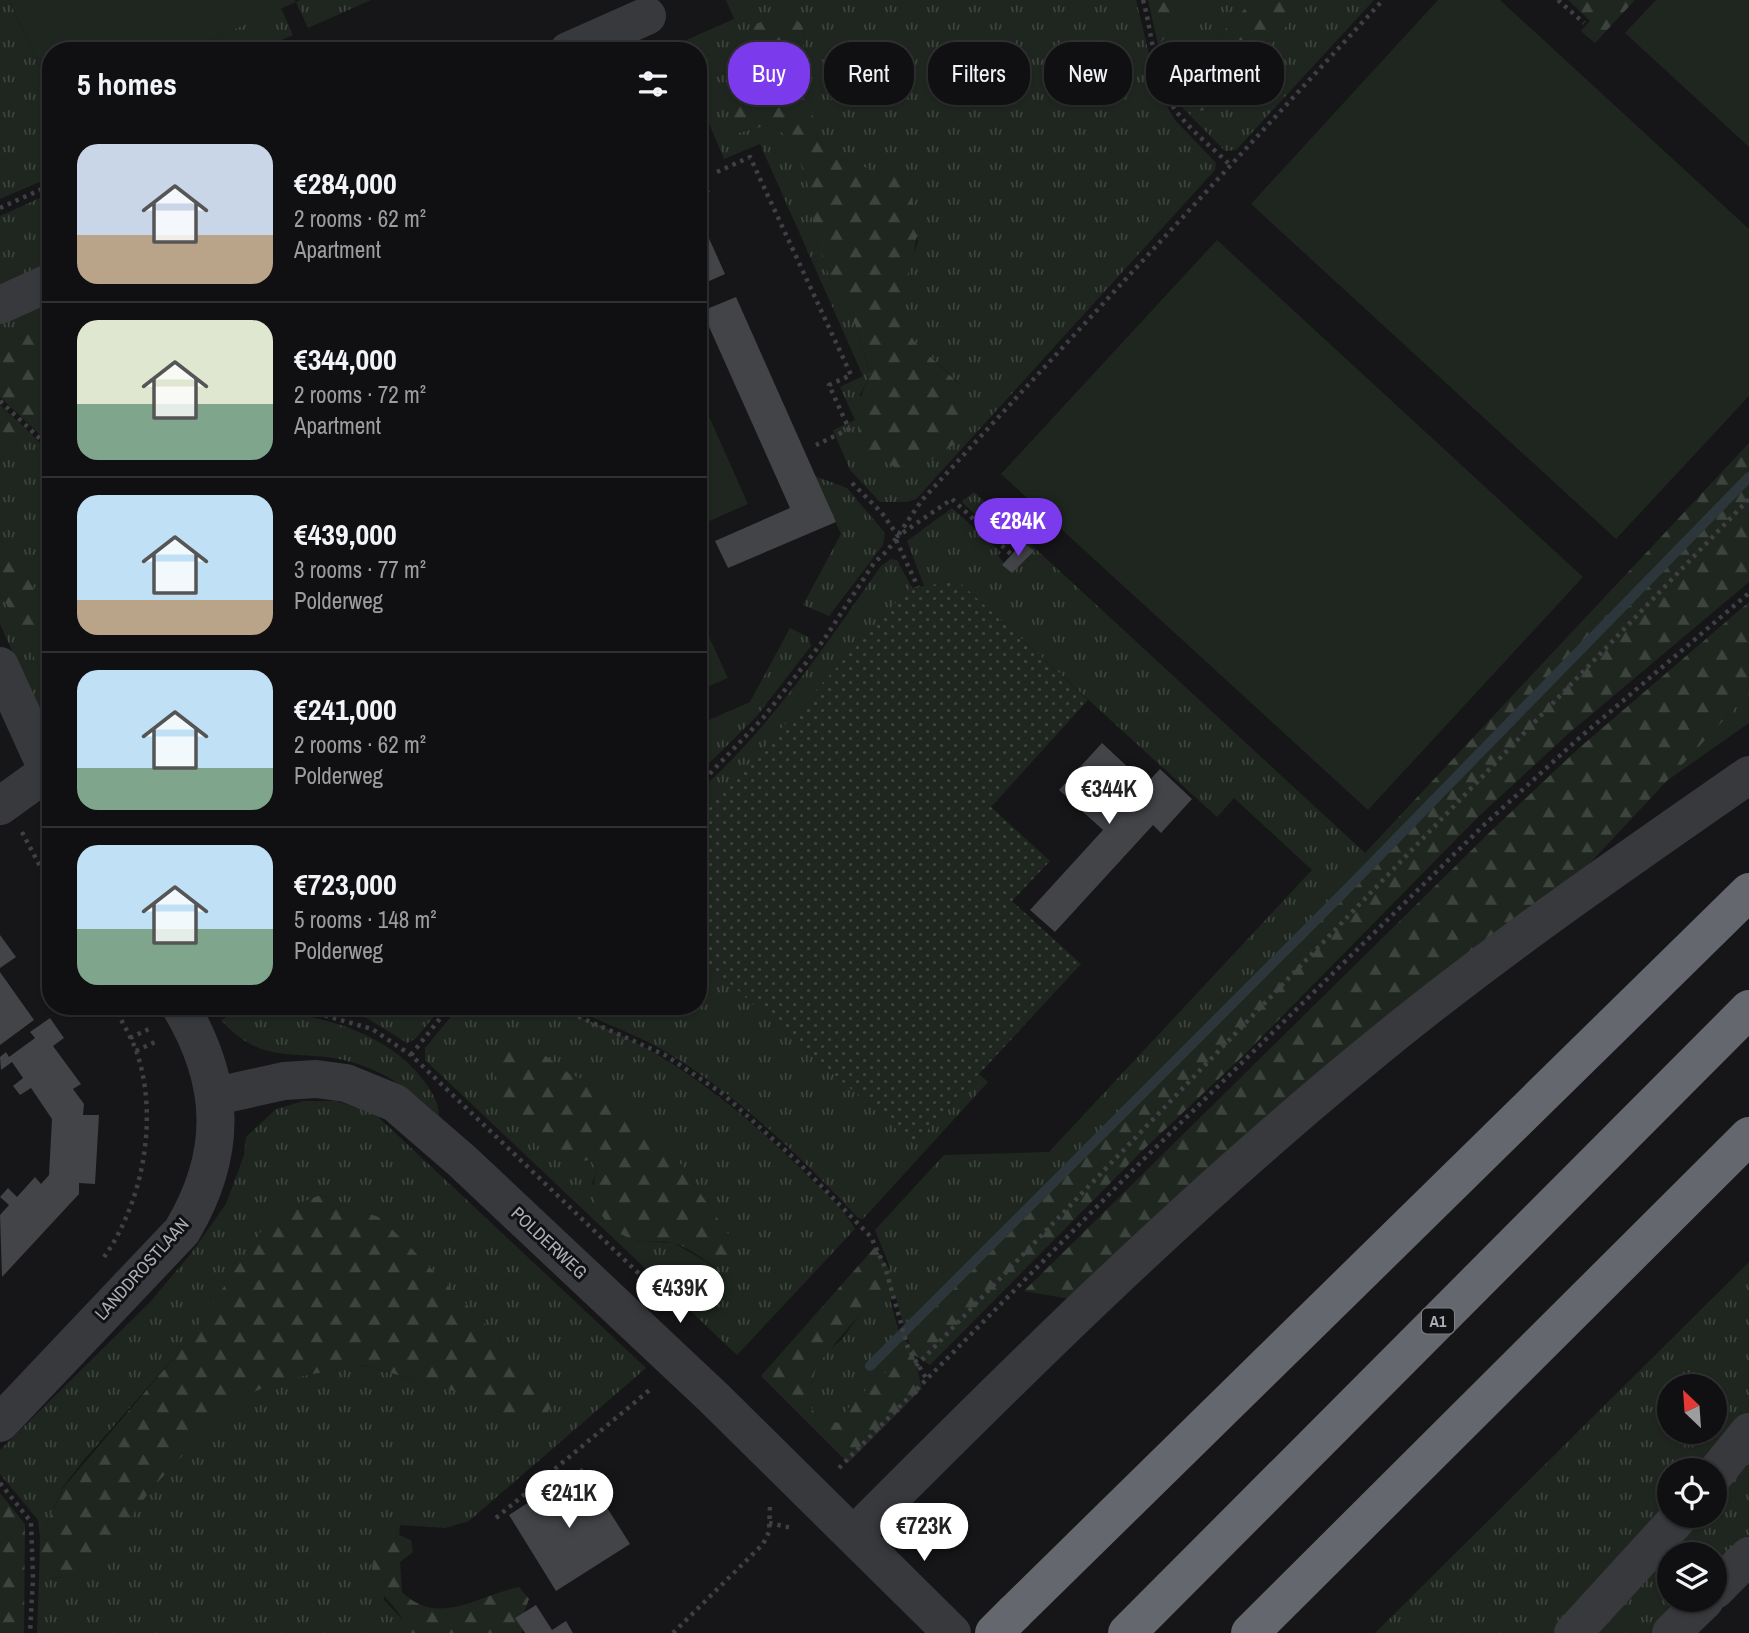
<!DOCTYPE html>
<meta charset="utf-8">
<style>
:root{--surface:#101012;--page:#1e1e20;--text:#f1f3f6;--muted:#9c9d9f;--line:#303032;--accent:#7c3aed}
body{margin:0;font-family:"Archivo Narrow",sans-serif;background:var(--page);color:var(--text);height:100vh;display:flex;flex-direction:column;font-size:26px;white-space:nowrap}
*{box-sizing:border-box;margin:0}
p{font-size:23px;color:var(--muted)}
.icon{flex:none;width:38px;height:38px;fill:none;stroke:currentColor;stroke-width:2;stroke-linecap:round;stroke-linejoin:round}
.map{position:relative;flex:1;overflow:hidden}
.drawer{position:absolute;left:42px;top:42px;width:665px;height:973px;display:flex;flex-direction:column;background:var(--surface);border-radius:28px;box-shadow:0 2px 5px #0004,0 0 0 2px var(--line)}
.drawer>*{flex:none}
.banner{position:absolute;left:728px;top:42px;width:665px;height:63px;display:flex;gap:14px}
.needle{width:46px;rotate:335deg}
.fabs{position:absolute;left:1657px;top:1374px;display:grid;gap:14px}
.fabs a{display:grid;place-items:center;width:70px;height:70px;border-radius:50%;background:var(--surface);box-shadow:0 2px 5px #0004,0 0 0 2px var(--line);font-size:35px}
.price{position:absolute;translate:-50% -60px;padding:0 16px;border-radius:24px;background:#fff;color:#222;font-size:23px;line-height:46px;filter:drop-shadow(0 2px 4px #0008)}
.price::after{content:'';position:absolute;left:50%;top:42px;width:21px;height:16px;margin-left:-10px;background:inherit;clip-path:polygon(0 0,100% 0,50% 100%)}
.price.selected{background:var(--accent);color:#fff}
ul{padding:0;list-style:none}
li{display:flex;align-items:center;gap:21px;height:175px;padding:0 35px}
li+li{border-top:2px solid var(--line)}
li span{display:grid;place-items:center;flex:none;width:196px;height:140px;border-radius:21px;color:#555}
li>.icon{margin-inline-start:auto}
span .icon{width:84px;height:84px;fill:#fffc;stroke-width:1}
li b{font-size:30px}
h2{display:flex;justify-content:space-between;align-items:center;height:84px;padding:0 35px;font-size:30px}
.pill{padding:0 24px;border-radius:28px;background:var(--surface);box-shadow:0 2px 5px #0004,0 0 0 2px var(--line);font-size:24px;line-height:63px}
.pill.selected{background:var(--accent);color:#fff}
.map>svg:first-child{display:block}
</style>
<div class="map">
<svg width="1749" height="1633" viewBox="0 0 1749 1633">
<defs>
<pattern id="grass-tufts" width="24" height="20" patternUnits="userSpaceOnUse" patternTransform="scale(1.75)"><rect width="24" height="20" fill="#1f261f"/><path d="M3 7l-1-3M5 7V3M7 7l1-3M15 17l-1-3M17 17v-4M19 17l1-3" fill="none" stroke="#3d433d"/></pattern>
<pattern id="forest-firs" width="22" height="20" patternUnits="userSpaceOnUse" patternTransform="scale(1.75)"><rect width="22" height="20" fill="#1f261f"/><path d="M5 1l3.5 6h-7zM16 11l3.5 6h-7z" fill="#3d433d"/></pattern>
<pattern id="park-dots" width="8" height="8" patternUnits="userSpaceOnUse" patternTransform="scale(1.75)"><rect width="8" height="8" fill="#1f261f"/><path d="M2 2h.1M6 6h.1" fill="none" stroke="#3d433d" stroke-width="1.8" stroke-linecap="round"/></pattern>
</defs>
<rect width="100%" height="100%" fill="#161618"/>
<path fill="url(#grass-tufts)" fill-rule="evenodd" d="M0,0H9L51,91V177L0,199Z
M300,0H371L308,28L296,2Z
M726,0H1136L1158,91L1175,120L1216,163L1215,170L916,499L907,502H880L850,470L833,430L855,420L840,387L863,376L760,144L724,159L698,97V51H678L675,45L734,19ZM802,24L805,36L801,55L817,137L835,159L895,176L918,242L900,290L897,317L914,341L960,384L961,439L903,471L887,461L860,395L870,374L855,324L831,280L814,234L809,187L791,138L769,125L737,133L729,114L739,99L738,61Z
M1202,0H1253L1169,89L1158,45Z
M1313,0H1374L1236,150L1225,151L1177,102L1196,112L1217,107L1256,55Z
M281,8L293,35L257,51H185Z
M51,193V267L0,290V216Z
M51,299V320L18,340L0,343V322Z
M29,432L51,454V614L0,537V461Z
M815,476L847,488L885,533L883,545L829,616L803,605L841,534Z
M974,492L1376,863L1253,984L907,1336L896,1298L890,1300L899,1332L912,1348C888,1376 857,1391 838,1423L816,1416L807,1399L817,1365L827,1352L842,1339L860,1314L877,1301L896,1297L889,1265L875,1230L944,1155L1049,1152L1312,870L1234,798L1217,817L958,581L924,586L907,541L952,508L1001,552L998,556L1012,573L1033,551L1023,542L1019,547L1013,540L1008,546L963,503L962,501Z
M891,559L897,560L912,588L698,820V792C772,726 824,647 881,566Z
M0,593L31,648L51,702V738L0,624Z
M790,628L808,637L811,646L756,717L698,774V725L750,702Z
M1749,693V723L1665,782Z
M698,956L914,1144L979,1074L988,1082L863,1219L858,1218C801,1157 740,1097 668,1053C636,1034 599,1021 566,1006H698Z
M322,1006H443L415,1039L407,1043L367,1018Z
M460,1006C486,1006 521,1001 546,1007C648,1034 732,1101 805,1173C821,1189 845,1209 855,1229L737,1355L425,1060V1048ZM535,1048L570,1074L614,1094L666,1143L735,1244L715,1267L674,1243L637,1241L592,1183L597,1172Z
M258,1008C318,1016 385,1029 424,1081C431,1090 439,1103 439,1116C414,1092 384,1071 351,1062C299,1047 265,1069 221,1020L241,1009Z
M304,1101H337L375,1114L646,1368L469,1521L445,1528L400,1525L399,1535L379,1544L384,1600L405,1622L408,1633H37L39,1578L68,1577L94,1567L153,1487L234,1401L281,1380L361,1365L451,1390L515,1420L553,1392L381,1218L321,1195L219,1297L185,1345L83,1461L63,1487L40,1538L38,1520L0,1474V1450L150,1302L189,1256L226,1204L244,1155L246,1137L276,1109Z
M1749,1262V1416L1704,1470H1670L1669,1511L1556,1633H1375ZM1670,1386H1715V1432H1670Z
M1749,1460V1543L1715,1577V1554H1670V1600H1692L1659,1633H1587L1703,1516H1715V1502Z"/>
<path fill="url(#forest-firs)" d="M1148,0H1202L1158,45Z
M1253,0H1313L1256,55L1217,107L1196,112L1185,109L1169,89Z
M1568,0H1635L1595,43L1581,31L1590,21Z
M788,12L802,25L805,36L801,55L817,137L835,159L895,176C901,184 910,194 913,204C926,242 902,279 897,317L914,341L960,385L962,439L931,460L903,471L861,449C855,421 858,399 870,373L855,324L831,280L814,234L809,187L791,138L769,125L737,133L727,130L729,114L739,99L738,61L753,25Z
M51,320V443H49L0,397V343L18,340Z
M0,405L29,432L0,461Z
M1749,443V582L1568,734L1479,816L1244,1055L1141,1152L930,1365L914,1355L922,1389L848,1463L761,1376L875,1247L892,1274L897,1298L877,1301L860,1314L817,1365L807,1399L816,1416L838,1423C857,1391 888,1376 911,1348L907,1336L1253,984L1376,864L1365,853Z
M0,537L51,614V702L31,648L0,593Z
M1749,602V693L1576,878L1070,1299L1024,1291L1489,833L1578,749Z
M510,1042L535,1048L570,1074L614,1094L666,1143L735,1244L736,1263L716,1267C703,1260 687,1246 673,1243C662,1240 650,1243 640,1241C609,1236 584,1201 597,1172L591,1160L569,1162L535,1144L506,1112L493,1066Z
M321,1195L381,1218L553,1392L547,1417L515,1420L451,1390L362,1365L281,1380L234,1401L153,1487L94,1567L68,1577L39,1578L40,1538L63,1488L185,1345L274,1212Z
M0,1493L25,1524L24,1633H0Z
M399,1535L411,1540L413,1552L400,1562L402,1592C438,1628 478,1595 519,1587L529,1599L522,1618V1633H408C398,1594 356,1594 379,1544Z"/>
<path fill="url(#park-dots)" d="M958,581L1088,700L991,807L1050,861L1012,901L1081,964L914,1144L698,956V820L909,588Z"/>
<path fill="#1f261f" d="M9,0H295L296,2L185,51H51V91Z
M1438,0H1500L1749,229V396L1616,539L1251,204Z
M1656,0H1749V147L1625,33Z
M1217,240L1583,577L1368,810L1001,474Z
M707,412L748,504L698,526V416Z
M698,613L728,678L698,691Z"/>
<g fill="none" stroke-linecap="round" stroke-linejoin="round">
<path stroke="#2d363b" stroke-width="10" d="M870,1366L1346,890L1749,477"/>
</g>
<path fill="#434448" d="M698,167L710,192L698,197Z
M698,214L725,274L698,286Z
M736,297L836,522L728,568L715,541L790,508L702,311Z
M1023,542L1034,551L1012,573L1002,565Z
M1102,743L1146,784L1160,769L1192,799L1161,833L1153,825L1055,932L1030,910L1103,830L1059,790Z
M0,935L16,957L0,968Z
M0,972L34,1020L0,1045Z
M50,1018L64,1038L53,1046L81,1084L73,1089L84,1104L83,1115H99L95,1184L79,1183V1194L2,1277L0,1215L9,1205L0,1197L8,1188L17,1197L35,1177L41,1184L49,1175L52,1119L31,1088L20,1095L13,1086L23,1078L12,1062L1,1070L0,1057L6,1052L9,1057L35,1038L30,1032Z
M582,1468L630,1544L556,1591L509,1515Z
M536,1605L552,1630L566,1621L573,1633H525L515,1618Z"/>
<g fill="none" stroke-linecap="round" stroke-linejoin="round">
<path stroke="#3e4044" stroke-width="4.5" stroke-dasharray="3.5 5" stroke-linecap="butt" d="M1143,0C1152,32 1153,66 1167,96C1180,123 1209,144 1230,165
M1558,0L1584,23
M717,172L750,157L851,375L829,385L849,429L816,445
M0,208L51,185
M0,401L51,449
M852,483L882,513L898,536L952,499L1012,555
M896,540L918,587
M698,786L763,718L823,641L874,563L888,550L922,500L1383,0
M22,832L51,887
M292,1006L372,1029L411,1055L680,1313
M555,1006L665,1055L723,1094L796,1160L871,1237L885,1267L908,1348L926,1378
M130,1038L151,1028
M136,1051L159,1040
M411,1055L450,1006
M104,1257C144,1201 159,1115 136,1050C130,1035 121,1020 114,1006
M916,1366L1749,499
M839,1468L1146,1157L1485,824L1577,740L1749,593
M0,1483L31,1522L33,1578L30,1633
M496,1518L652,1388
M769,1523L792,1528
M673,1633L763,1544L769,1532L770,1505"/>
<path stroke="#38393d" stroke-width="38" d="M568,51L647,16
M0,305L51,282
M0,666L51,778
M0,806L47,772
M216,1096L284,1081L316,1079L346,1083L395,1103L462,1161L714,1398L952,1633
M0,1423L182,1231C228,1154 226,1083 180,1006
M1715,1474L1749,1432
M854,1535C1018,1370 1183,1207 1363,1059C1486,957 1618,866 1749,775
M1715,1590L1749,1556
M1573,1633L1680,1516
M1671,1633L1705,1600"/>
<path stroke="#64676d" stroke-width="38" d="M1014,1613L1749,892
M1127,1633L1749,1009
M1250,1633L1749,1136"/>
<path stroke="#64676d" stroke-width="38" d="M994,1633L1014,1613"/>
</g>
<g text-anchor="middle" stroke-width="6" stroke-linejoin="round" paint-order="stroke">
<rect fill="#111113" stroke="#7c7f86" stroke-width="2" x="1422" y="1308.5" width="32" height="25" rx="5"/>
<g font-size="16" font-weight="bold" fill="#aaaeb7">
<text x="1438" y="1327">A1</text>
</g>
<g font-size="18" fill="#aaaeb7" stroke="#111113">
<text transform="translate(549 1243) rotate(43)" y="6">POLDERWEG</text>
<text transform="translate(142 1269) rotate(-48)" y="6">LANDDROSTLAAN</text>
</g>
</g>
</svg>
<div class="fabs">
<a><svg class="needle" viewBox="-14 -14 28 28"><path d="M0-13l5 13h-10z" fill="#e53935"/><path d="M0 13l5-13h-10z" fill="#9c9d9f"/></svg></a>
<a><svg class="icon" aria-label="locate" viewBox="0 0 24 24"><circle cx="12" cy="12" r="6"/><path d="M12 2v4M12 18v4M2 12h4M18 12h4"/></svg></a>
<a><svg class="icon" aria-label="layers" viewBox="0 0 24 24"><path d="M12 4l9 5-9 5-9-5zM3 14l9 5 9-5"/></svg></a>
</div>
<b class="price selected" style="left:1018px;top:558px">€284K</b>
<b class="price" style="left:1109px;top:826px">€344K</b>
<b class="price" style="left:680px;top:1325px">€439K</b>
<b class="price" style="left:569px;top:1530px">€241K</b>
<b class="price" style="left:924px;top:1563px">€723K</b>
<div class="banner">
<a class="pill selected">Buy</a>
<a class="pill">Rent</a>
<a class="pill">Filters</a>
<a class="pill">New</a>
<a class="pill">Apartment</a>
</div>
<section class="drawer">
<h2>5 homes<svg class="icon" aria-label="filters" viewBox="0 0 24 24"><path d="M4 7h16M4 17h16"/><circle cx="9" cy="7" r="2"/><circle cx="15" cy="17" r="2"/></svg></h2>
<ul>
<li><span style="background:linear-gradient(#c9d6e8 65%,#b9a48a 0)"><svg class="icon" aria-label="home" viewBox="0 0 24 24"><path d="M3 11l9-7 9 7M6 9v11h12V9"/></svg></span><div><b>€284,000</b><p>2 rooms · 62 m²</p><p>Apartment</p></div></li>
<li><span style="background:linear-gradient(#dfe7d0 60%,#7fa58c 0)"><svg class="icon" aria-label="home" viewBox="0 0 24 24"><path d="M3 11l9-7 9 7M6 9v11h12V9"/></svg></span><div><b>€344,000</b><p>2 rooms · 72 m²</p><p>Apartment</p></div></li>
<li><span style="background:linear-gradient(#bfe0f5 75%,#b9a48a 0)"><svg class="icon" aria-label="home" viewBox="0 0 24 24"><path d="M3 11l9-7 9 7M6 9v11h12V9"/></svg></span><div><b>€439,000</b><p>3 rooms · 77 m²</p><p>Polderweg</p></div></li>
<li><span style="background:linear-gradient(#bfe0f5 70%,#7fa58c 0)"><svg class="icon" aria-label="home" viewBox="0 0 24 24"><path d="M3 11l9-7 9 7M6 9v11h12V9"/></svg></span><div><b>€241,000</b><p>2 rooms · 62 m²</p><p>Polderweg</p></div></li>
<li><span style="background:linear-gradient(#bfe0f5 60%,#7fa58c 0)"><svg class="icon" aria-label="home" viewBox="0 0 24 24"><path d="M3 11l9-7 9 7M6 9v11h12V9"/></svg></span><div><b>€723,000</b><p>5 rooms · 148 m²</p><p>Polderweg</p></div></li>
</ul>
</section>
</div>
